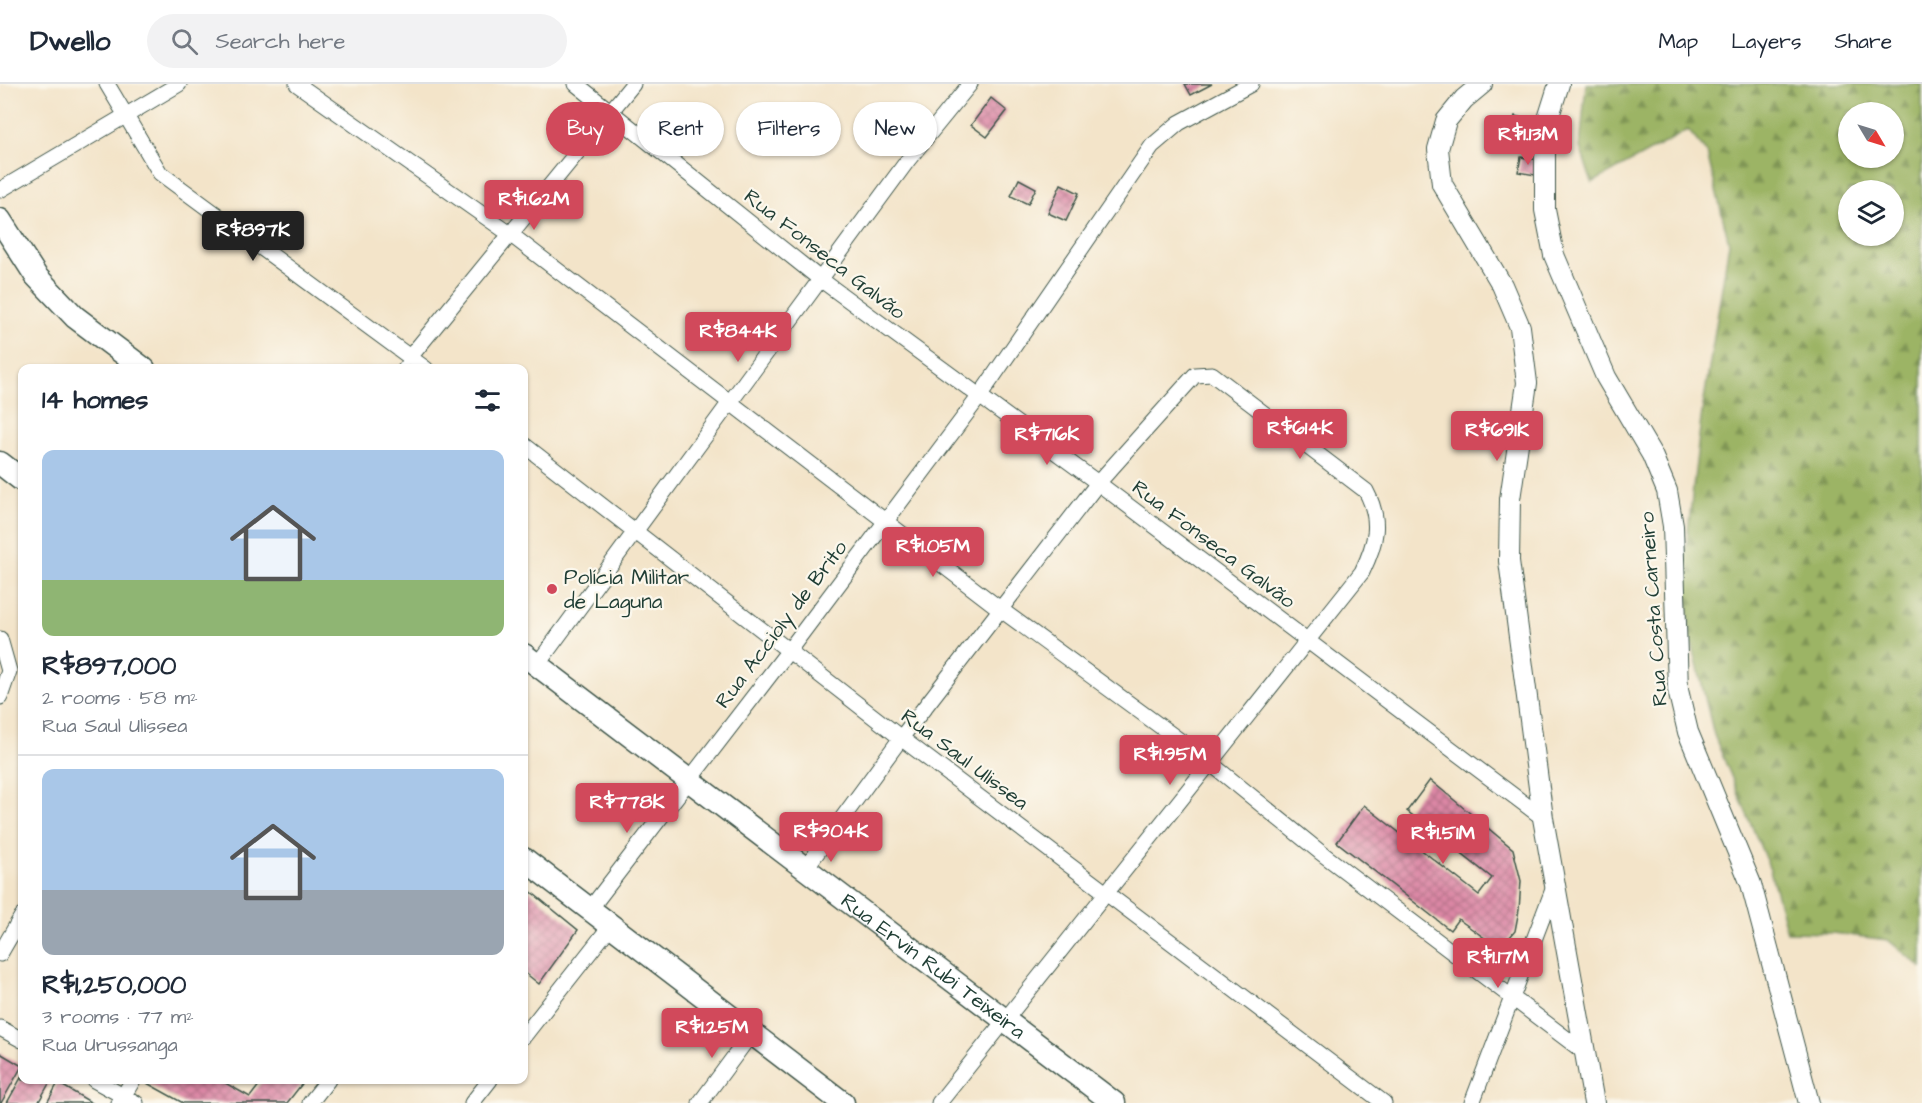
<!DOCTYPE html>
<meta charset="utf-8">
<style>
:root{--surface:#fff;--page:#f2f2f3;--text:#1f2937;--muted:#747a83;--line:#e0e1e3;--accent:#d1495b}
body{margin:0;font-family:"Architects Daughter",sans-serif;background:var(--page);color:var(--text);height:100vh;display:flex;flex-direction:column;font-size:22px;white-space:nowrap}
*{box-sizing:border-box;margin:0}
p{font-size:20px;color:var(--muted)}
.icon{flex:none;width:33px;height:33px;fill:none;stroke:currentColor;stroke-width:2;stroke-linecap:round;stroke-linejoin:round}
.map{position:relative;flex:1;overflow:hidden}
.details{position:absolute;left:18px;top:280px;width:510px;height:720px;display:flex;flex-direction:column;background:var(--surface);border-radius:12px;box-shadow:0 2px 4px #0004}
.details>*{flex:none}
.guide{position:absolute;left:546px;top:18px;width:570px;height:54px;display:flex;gap:12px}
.needle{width:39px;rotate:128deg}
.tools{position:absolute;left:1838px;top:18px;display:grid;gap:12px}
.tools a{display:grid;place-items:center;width:66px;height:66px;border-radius:50%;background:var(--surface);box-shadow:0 2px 4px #0004;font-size:30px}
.price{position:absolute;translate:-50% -51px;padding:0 14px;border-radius:6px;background:var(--accent);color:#fff;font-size:20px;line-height:39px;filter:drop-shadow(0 2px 3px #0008)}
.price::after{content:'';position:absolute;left:50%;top:36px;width:18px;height:14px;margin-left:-9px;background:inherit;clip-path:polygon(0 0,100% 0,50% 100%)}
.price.selected{background:#222;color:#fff}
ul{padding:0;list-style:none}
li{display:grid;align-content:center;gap:12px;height:318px;padding:0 24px}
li+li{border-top:2px solid var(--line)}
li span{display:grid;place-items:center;height:186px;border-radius:12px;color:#555}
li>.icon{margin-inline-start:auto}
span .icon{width:108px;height:108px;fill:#fffc;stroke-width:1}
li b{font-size:26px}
h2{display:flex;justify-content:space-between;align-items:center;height:72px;padding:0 24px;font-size:26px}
.pill{padding:0 21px;border-radius:27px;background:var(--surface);box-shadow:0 2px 4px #0004;font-size:21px;line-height:54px}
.pill.selected{background:var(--accent);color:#fff}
header{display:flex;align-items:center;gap:36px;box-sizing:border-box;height:84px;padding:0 30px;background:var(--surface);border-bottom:2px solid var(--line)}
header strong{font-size:28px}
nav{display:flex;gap:33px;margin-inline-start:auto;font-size:21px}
.search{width:420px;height:54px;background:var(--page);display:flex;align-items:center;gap:15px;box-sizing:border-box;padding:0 21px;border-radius:33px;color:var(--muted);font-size:22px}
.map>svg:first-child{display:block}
</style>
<header>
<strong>Dwello</strong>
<div class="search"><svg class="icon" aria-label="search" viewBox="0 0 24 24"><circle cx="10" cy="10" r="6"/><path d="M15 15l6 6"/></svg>Search here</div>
<nav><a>Map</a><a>Layers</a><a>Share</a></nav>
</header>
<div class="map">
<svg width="1922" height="1019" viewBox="0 0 1922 1019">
<defs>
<pattern id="forest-firs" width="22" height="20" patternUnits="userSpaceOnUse" patternTransform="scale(1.5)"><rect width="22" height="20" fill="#9cb465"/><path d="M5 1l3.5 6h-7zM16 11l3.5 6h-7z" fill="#7f9454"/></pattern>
<pattern id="building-cross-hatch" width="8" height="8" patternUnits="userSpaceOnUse" patternTransform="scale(1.5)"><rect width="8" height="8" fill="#dc87a5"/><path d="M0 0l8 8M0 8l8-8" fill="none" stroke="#b27087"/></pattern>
</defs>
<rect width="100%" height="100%" fill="#fbf7ec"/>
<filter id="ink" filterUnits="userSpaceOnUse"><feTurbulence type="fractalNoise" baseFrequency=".0167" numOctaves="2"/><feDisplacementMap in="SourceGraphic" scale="12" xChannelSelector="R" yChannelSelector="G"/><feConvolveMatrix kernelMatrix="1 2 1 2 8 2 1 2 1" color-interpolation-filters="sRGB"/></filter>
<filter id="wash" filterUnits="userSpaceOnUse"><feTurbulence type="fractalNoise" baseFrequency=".008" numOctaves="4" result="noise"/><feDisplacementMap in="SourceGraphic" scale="24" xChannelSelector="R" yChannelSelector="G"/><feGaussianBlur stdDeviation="1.35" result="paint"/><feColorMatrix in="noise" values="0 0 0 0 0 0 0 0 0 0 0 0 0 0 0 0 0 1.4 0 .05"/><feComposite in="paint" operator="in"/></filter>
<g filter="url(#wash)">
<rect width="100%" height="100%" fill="#f3e4c9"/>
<path fill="url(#forest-firs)" stroke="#5e784c" stroke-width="1.5" fill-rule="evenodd" d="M1586,0H1922V884L1888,856L1832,849L1787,848L1770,786L1714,651L1690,551L1685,473L1701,335L1729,159L1707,69L1688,46L1592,99L1580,63ZM1848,28H1893V74H1848ZM1848,106H1893V152H1848Z"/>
<g id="blocks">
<path fill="url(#building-cross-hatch)" d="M1185,0H1212L1191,11Z
M991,14L1007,27L987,53L971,41Z
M1515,32L1532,37L1524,68L1506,64Z
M1521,73L1538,76L1535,91L1518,88Z
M1019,95L1036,104L1028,120L1011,112Z
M1061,100L1079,109L1066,137L1048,129Z
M1430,696L1513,765L1521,797L1519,826L1515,847L1500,865L1458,835L1450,846L1337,758L1364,721L1479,811L1492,794L1407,727Z
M524,802L578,846L539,900L524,888Z
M0,969L22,982L1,1019H0Z
M22,992V996H51L38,1019H7Z
M150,996H220L250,1013L263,996H305L287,1019H183L147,999Z
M58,999L92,1019H47Z"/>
</g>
</g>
<g filter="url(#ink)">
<use href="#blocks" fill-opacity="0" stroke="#3f564a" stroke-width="1.5"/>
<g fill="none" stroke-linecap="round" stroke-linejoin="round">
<defs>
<path id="service" d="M401,285L410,273"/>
<path id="minor" d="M107,0L160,89L426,285
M297,0L510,150L1000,525L1209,678L1320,768L1584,968
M576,0L820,195L1098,399L1543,734
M0,106L179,0
M410,273L633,0
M524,361L901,654L1384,1019
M0,555L9,587L0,613
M537,581L908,76L970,0
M805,785L901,654L1098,399L1195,291L1212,290L1366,407C1382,437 1376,459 1362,488L939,1019
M590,825L790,565L979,313L1152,62L1179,39L1251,0
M0,870L22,832
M0,944L22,956
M524,952L612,840
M94,996L136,1019
M119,1019L133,996
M310,1019L328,996
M472,1019L490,996
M700,1019L751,950
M1472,1019L1554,803"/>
<path id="tertiary" d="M1482,0L1464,15L1446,37L1438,65L1442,100L1502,201L1520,243L1527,299L1510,415L1509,477L1543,734L1594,1019
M1559,0L1548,35L1545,68V126L1554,171L1606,293L1652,371L1667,407L1673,442L1678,606L1688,648L1751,800L1809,1019"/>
<g id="secondary">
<path d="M0,136L36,192L75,233L144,285"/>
<path d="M0,379L22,396"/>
<path id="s1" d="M524,571L1114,1019"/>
<path d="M524,775L843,1019"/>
</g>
</defs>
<use href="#service" stroke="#3f564a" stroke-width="10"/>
<use href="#minor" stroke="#3f564a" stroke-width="17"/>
<use href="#tertiary" stroke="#3f564a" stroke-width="22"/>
<use href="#secondary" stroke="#3f564a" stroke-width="25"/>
<use href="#service" stroke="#fff" stroke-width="8"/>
<use href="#minor" stroke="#fff" stroke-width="15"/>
<use href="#tertiary" stroke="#fff" stroke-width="20"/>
<use href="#secondary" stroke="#fff" stroke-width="22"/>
</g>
</g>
<circle fill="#d1495b" stroke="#fbf7ec" stroke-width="2" cx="552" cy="505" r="6"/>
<g text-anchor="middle" stroke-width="4.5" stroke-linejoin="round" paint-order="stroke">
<g font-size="21" fill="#1f3d34" stroke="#fbf7ec">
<text transform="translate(825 170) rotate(38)" y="7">Rua Fonseca Galvão</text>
<text transform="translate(1214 460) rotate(37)" y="7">Rua Fonseca Galvão</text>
<text transform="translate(1653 525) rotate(-94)" y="7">Rua Costa Carneiro</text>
<text transform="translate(781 540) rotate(-53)" y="7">Rua Accioly de Brito</text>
<text transform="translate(965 675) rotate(37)" y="7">Rua Saul Ulissea</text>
<text dy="7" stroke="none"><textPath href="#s1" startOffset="514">Rua Ervin Rubi Teixeira</textPath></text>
</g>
<g font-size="21" fill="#1f3d34" stroke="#fbf7ec" text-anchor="start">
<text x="564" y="500">Polícia Militar<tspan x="564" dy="24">de Laguna</tspan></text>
</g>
</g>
</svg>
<div class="tools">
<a><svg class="needle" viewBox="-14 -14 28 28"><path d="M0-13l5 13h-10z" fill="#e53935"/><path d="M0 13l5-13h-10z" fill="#747a83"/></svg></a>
<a><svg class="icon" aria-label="layers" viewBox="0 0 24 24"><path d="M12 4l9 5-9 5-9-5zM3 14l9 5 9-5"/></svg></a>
</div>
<b class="price" style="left:1528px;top:82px">R$1.13M</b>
<b class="price" style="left:534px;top:147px">R$1.62M</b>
<b class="price selected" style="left:253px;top:178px">R$897K</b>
<b class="price" style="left:738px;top:279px">R$844K</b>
<b class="price" style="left:1300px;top:376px">R$614K</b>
<b class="price" style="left:1497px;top:378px">R$691K</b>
<b class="price" style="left:1047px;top:382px">R$716K</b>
<b class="price" style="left:933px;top:494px">R$1.05M</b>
<b class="price" style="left:1170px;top:702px">R$1.95M</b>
<b class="price" style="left:627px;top:750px">R$778K</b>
<b class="price" style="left:831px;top:779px">R$904K</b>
<b class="price" style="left:1443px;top:781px">R$1.51M</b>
<b class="price" style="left:1498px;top:905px">R$1.17M</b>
<b class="price" style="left:712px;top:975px">R$1.25M</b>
<div class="guide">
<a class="pill selected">Buy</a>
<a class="pill">Rent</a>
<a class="pill">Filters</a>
<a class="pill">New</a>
</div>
<section class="details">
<h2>14 homes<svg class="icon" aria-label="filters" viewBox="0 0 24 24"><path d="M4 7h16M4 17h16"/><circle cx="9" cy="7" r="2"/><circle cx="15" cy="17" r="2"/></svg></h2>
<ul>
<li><span style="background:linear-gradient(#a9c7e8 70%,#8fb573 0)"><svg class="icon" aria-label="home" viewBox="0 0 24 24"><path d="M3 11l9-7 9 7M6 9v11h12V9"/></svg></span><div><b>R$897,000</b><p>2 rooms · 58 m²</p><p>Rua Saul Ulissea</p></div></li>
<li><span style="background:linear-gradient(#a9c7e8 65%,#9aa5b1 0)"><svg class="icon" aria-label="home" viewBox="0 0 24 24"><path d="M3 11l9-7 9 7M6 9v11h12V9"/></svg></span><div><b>R$1,250,000</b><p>3 rooms · 77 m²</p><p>Rua Urussanga</p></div></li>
</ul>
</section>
</div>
